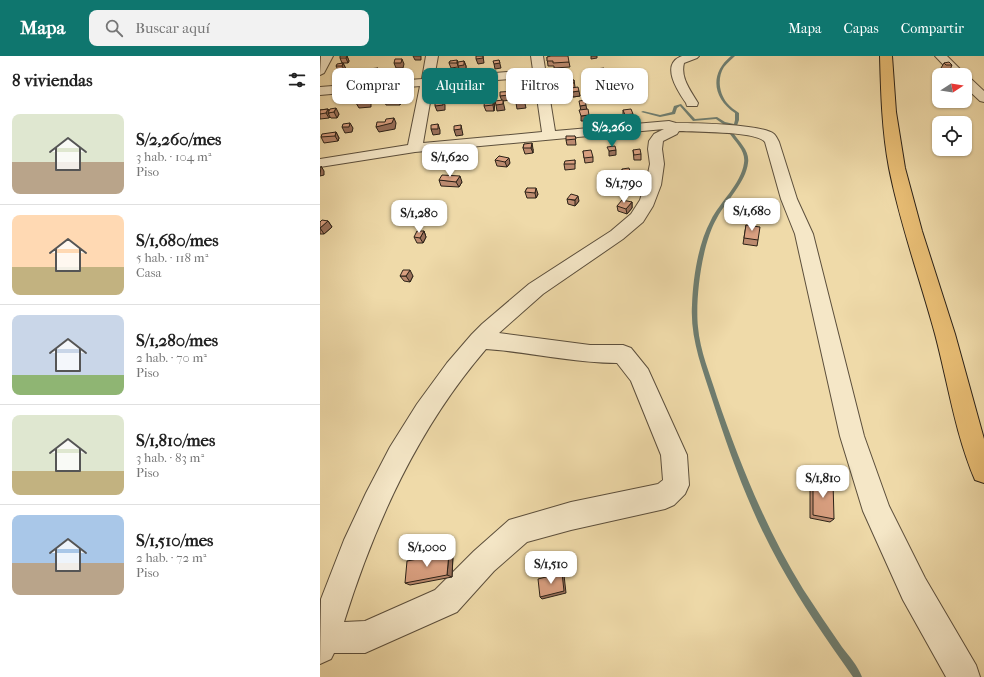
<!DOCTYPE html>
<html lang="es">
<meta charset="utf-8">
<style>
:root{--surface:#fff;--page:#f2f2f2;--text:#222;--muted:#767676;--line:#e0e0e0;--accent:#0f766e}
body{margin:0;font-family:"IM FELL French Canon",serif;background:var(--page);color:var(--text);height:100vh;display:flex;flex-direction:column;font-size:15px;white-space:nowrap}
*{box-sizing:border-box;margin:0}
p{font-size:13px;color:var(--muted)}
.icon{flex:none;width:22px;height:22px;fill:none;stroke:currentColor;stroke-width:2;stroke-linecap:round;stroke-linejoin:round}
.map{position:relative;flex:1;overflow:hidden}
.sheet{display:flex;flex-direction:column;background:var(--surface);width:320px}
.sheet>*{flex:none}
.hud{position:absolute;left:12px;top:12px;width:380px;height:36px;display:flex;gap:8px}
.needle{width:26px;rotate:78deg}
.buttons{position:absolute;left:612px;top:12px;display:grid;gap:8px}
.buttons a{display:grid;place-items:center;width:40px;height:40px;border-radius:8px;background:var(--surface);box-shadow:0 1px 3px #0004;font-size:20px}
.price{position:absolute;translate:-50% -34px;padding:0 9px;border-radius:8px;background:#fff;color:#222;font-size:13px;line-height:26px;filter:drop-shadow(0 1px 2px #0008)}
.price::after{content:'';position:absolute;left:50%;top:24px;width:12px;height:9px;margin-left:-6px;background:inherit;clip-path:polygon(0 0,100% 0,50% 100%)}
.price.selected{background:var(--accent);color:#fff}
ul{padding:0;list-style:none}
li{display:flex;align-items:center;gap:12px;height:100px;padding:0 12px}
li+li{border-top:1px solid var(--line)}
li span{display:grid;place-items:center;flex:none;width:112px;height:80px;border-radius:8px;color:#555}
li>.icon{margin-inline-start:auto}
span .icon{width:48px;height:48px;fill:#fffc;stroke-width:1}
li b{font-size:17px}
h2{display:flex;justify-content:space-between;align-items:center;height:48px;padding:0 12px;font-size:17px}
.pill{padding:0 14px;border-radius:8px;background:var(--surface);box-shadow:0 1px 3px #0004;font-size:14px;line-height:36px}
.pill.selected{background:var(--accent);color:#fff}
header{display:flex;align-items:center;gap:24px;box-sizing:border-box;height:56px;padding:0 20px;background:var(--accent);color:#fff}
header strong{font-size:19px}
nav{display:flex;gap:22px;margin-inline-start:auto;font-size:14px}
.search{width:280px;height:36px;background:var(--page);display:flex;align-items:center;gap:10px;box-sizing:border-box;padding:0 14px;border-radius:8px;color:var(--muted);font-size:15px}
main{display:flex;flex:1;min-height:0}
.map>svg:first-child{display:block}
</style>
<header>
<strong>Mapa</strong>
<div class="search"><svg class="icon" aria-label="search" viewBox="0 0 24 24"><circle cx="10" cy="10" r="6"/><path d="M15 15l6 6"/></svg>Buscar aquí</div>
<nav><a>Mapa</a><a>Capas</a><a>Compartir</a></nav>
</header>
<main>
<section class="sheet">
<h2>8 viviendas<svg class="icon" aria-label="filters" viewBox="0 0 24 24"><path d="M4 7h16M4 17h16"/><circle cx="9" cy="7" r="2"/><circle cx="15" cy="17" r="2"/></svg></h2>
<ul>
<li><span style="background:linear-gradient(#dfe7d0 60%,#b9a48a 0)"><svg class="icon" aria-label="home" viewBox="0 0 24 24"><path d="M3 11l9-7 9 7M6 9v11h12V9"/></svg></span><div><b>S/2,260/mes</b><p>3 hab. · 104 m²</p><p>Piso</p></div></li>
<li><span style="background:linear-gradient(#ffd9b3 65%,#c2b280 0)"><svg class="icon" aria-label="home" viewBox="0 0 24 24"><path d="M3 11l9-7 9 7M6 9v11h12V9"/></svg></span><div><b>S/1,680/mes</b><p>5 hab. · 118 m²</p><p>Casa</p></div></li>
<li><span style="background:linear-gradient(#c9d6e8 75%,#8fb573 0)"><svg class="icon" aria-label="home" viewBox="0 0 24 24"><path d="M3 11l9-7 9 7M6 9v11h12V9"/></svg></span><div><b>S/1,280/mes</b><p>2 hab. · 70 m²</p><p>Piso</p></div></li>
<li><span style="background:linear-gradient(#dfe7d0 70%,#c2b280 0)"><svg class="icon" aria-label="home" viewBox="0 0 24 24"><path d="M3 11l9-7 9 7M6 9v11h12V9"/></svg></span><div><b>S/1,810/mes</b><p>3 hab. · 83 m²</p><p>Piso</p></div></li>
<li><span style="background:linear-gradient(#a9c7e8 60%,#b9a48a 0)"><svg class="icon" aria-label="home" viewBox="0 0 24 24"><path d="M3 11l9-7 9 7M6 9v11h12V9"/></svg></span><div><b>S/1,510/mes</b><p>2 hab. · 72 m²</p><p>Piso</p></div></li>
</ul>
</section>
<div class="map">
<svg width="664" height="621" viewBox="0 0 664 621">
<rect width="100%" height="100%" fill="#efdaa9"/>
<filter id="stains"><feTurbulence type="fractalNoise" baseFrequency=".005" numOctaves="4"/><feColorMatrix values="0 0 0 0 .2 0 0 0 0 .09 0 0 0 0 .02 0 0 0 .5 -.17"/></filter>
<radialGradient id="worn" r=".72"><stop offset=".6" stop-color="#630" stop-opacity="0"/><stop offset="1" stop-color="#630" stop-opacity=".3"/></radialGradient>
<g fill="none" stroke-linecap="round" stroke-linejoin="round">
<path fill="#6e7d70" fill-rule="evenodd" d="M411,0H415C411,4 407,7 404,11C397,22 399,37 407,47C410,51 415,54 419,57V64L414,78C420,87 430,95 428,107C426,126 406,145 397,162C382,187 375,242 378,271C380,295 390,318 397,341C420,408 446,473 483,533C496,553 509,572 522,591C529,600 538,610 542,621H533C507,584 481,547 459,507C430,455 410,399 392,343C382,312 370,282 372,249C373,222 378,188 391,164C400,146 421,128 424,107C426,95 416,87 410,78L413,70L403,68L396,63L373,65L360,50L357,52L355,58L340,61L321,56L323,55L340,59L352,56L354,50L361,48L375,63L397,61L405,66L414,68L415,64V57C393,42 389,18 411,0Z"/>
<defs>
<path id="minor" d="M1,0H13L4,17L0,19Z
M106,0H118L114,22L213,14L211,0H223L235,75L349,65L356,67C373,67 442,68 454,78C456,80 458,84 459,86L477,143L493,178L544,380L569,450L605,522L656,609L660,621H626L583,544L543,455L520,380L475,178L461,143L445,86C437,75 374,76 359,75L357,78L343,85L342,93L344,108L341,129L333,150L323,166L303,183L223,238L179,277L270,289H303L311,292L328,313L367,399L369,429L365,438L354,449L345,453L251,474L207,486L174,515L137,556L45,597H14L11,603L0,608L1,543L24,484L46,437L70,391L97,348L127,307L152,278L162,268L209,228L291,175L311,158L320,144L327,122L330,108L328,93L329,85L334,78L344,73L95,96L0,111V103L88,89L100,30L0,39V31L102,23ZM214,21L222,76L103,87L113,29ZM166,293C210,296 253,307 297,307L311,325L341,399L343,424L338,428L251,446L189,464L154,495L115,534L45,565L24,566C55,467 98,372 166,293Z
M362,0H379L377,2L364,7C360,22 371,35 378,47L377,50H367L366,47C357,34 340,8 362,0Z
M615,0H627L646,19L645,20V19H633Z
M645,20L649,21L664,35V46L660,45L645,31Z"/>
<path id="major" d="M560,0H572L576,56L585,112L602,175L635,278L664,383V427L655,424C635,377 628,327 615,278C600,223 580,168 569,112C562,75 561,37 560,0Z"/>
</defs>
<use href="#minor" stroke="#5c4f3c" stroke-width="2"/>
<use href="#major" stroke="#2b2117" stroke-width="2"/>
<use href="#minor" fill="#f5e7c7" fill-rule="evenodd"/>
<use href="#major" fill="#e8bd74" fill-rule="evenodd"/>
</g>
<path fill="#bb8a6f" stroke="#2b2117" d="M27,0L29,5L28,7H22L20,2Z
M227,1L249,6L250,11L234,12V10H228Z
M130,5L138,7L144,5L146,10V14L140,15L138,11L131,12L129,7Z
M23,7L26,13L25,15L19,16L16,10Z
M624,7L632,9L630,14H624L621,12Z
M276,13L285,15V20L278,21Z
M281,22L289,25V30L283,31Z
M254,24L255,31L260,40L253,41L251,32L249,33L248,25Z
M132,27L134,32V35L119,36L117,31Z
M152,30L154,35L153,38L146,39L144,34Z
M307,35L314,42L309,43L307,40Z
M78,39L81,45L80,49H66L64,44Z
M173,41L175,46L174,55H166L164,50Z
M8,53L9,54L19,58L17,62H11L10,61L9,62L0,63V54Z
M303,54L313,64L305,65L303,59Z
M16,76L19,82L18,85L4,87L1,81Z
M255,80L256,89H247L246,84Z
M204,88L213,93V97L205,98L203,92Z
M313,94L321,98V104H314Z
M263,95L273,101V106L265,107Z
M114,97L116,103L115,107H107L105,102Z
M179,100L190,107L187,111L177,110L175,104Z
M255,104V113L245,114L244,108Z
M302,113L312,124L305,125L302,119Z
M119,124L142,126L139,131L121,130Z
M207,132L218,138L216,142H207L205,136Z
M247,143L259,145L255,150L248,148Z
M312,146V152L307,158L298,155L297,150Z
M8,165L12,171L4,178H0V166Z
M426,169L438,184L437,190L423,188Z
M104,175L106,181L103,187H97L94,181Z
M80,220H93L90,226L84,225Z
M493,422L514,463L510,466L490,462V426Z
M129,497L133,499L132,521L90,529L85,527Z"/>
<path fill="#99705a" stroke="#2b2117" d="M27,0L29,5L28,7L26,2Z
M93,0H101V4H95Z
M163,0L164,7L158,8L156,3Z
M271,0H277V2L271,3Z
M82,3L84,8L83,12H76L74,7Z
M137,4L139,9L144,5L146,10V14L140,15L137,7Z
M179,4L181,12L175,13L174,8Z
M23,7L26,13L25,15L22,10Z
M58,12L60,17L59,20H49L47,15Z
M132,27L134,32V35L132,30Z
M152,30L154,35L153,38L152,33Z
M196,35L198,43L183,45L185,54L177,55L176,49L182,45L180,40Z
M259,35L260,40L253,41L252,36Z
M314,37V42L309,43L308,38Z
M78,39L81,45L80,49L78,44Z
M173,41L175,46L174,55L173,49Z
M49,42L51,47V51L39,52L36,47Z
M204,43L206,52L197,53L196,47Z
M123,44L125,49V54L117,55L115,50Z
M266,49L267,55H261L260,50Z
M16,52L19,58L17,62L14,56Z
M8,53L10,57H8L10,61L9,62L6,57Z
M313,58V64L305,65V59Z
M269,59L270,65H261V60Z
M74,62L76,67L75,73L59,76L56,71Z
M30,67L33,72L32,76L25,77L22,71Z
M118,68L120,74V78L113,79L111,73Z
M141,69L143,79L136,80L134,74Z
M16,76L19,82L18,85L15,80Z
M212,87L213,93V97L211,92Z
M296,94V99L289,100V95Z
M114,97L116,103L115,107L113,101Z
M189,102L190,107L187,111L185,106Z
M1,110L4,115V119L0,120Z
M311,118L312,124L305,125L304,119Z
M140,120L142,126L139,131L136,126Z
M216,132L218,138L216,142L215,137Z
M258,140L259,145L255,150V144Z
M312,146V152L307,158L306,153Z
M8,165L12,171L4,178L0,172Z
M104,175L106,181L103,187L100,182Z
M90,214L93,220L90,226L86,220Z
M129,497L133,499L132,521L127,519Z
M242,517L244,519L246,537L222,543L220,541Z"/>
<path fill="#daa081" stroke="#2b2117" d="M20,0H27L26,2H20Z
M156,0H163V2L156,3Z
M231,0H248L249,6L233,7V5H227V1Z
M75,3H82L81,7H74Z
M137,4V7H129L130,5Z
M179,4L180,7L174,8L173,5Z
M144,5V9L138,10V6Z
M629,6L632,9H626L624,7Z
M23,7L22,10H16L17,8Z
M58,12L57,14L47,15L48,13Z
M284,12L285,15L277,16L276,13Z
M281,22H288L289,25L282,26Z
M254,24V27H249L248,25Z
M118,27H132V30L117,31Z
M152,30V33L144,34L145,31Z
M258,31L259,35L252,36L251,32Z
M312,34L314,37L308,38L307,35Z
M196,35L197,38L180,40V36Z
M78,39V44H64V41Z
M173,41V49L164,50L165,42Z
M49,42L48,45L36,47L37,43Z
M204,43V46L196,47V44Z
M123,44V49L115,50V45Z
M183,44V48L176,49L175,45Z
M265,44L266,49L260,50L259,45Z
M16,52L14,56L8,57L10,53Z
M8,53L6,57L0,58V54Z
M268,53L269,59L261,60L259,54Z
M311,53L313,58L305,59L303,54Z
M74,62L72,67L56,71L57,66H65L66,63Z
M30,67L29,71H22L23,68Z
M118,68V73H111V69Z
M141,69V73L134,74V70Z
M16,76L15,80L1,81L2,78Z
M246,80H255L256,83L246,84Z
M212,87L211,92H203L204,88Z
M295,90L296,94L289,95L287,91Z
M320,93L321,98L314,99L313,94Z
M271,94L273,101L264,102L263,95Z
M114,97L113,101L105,102V98Z
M179,100L189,102L185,106L175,104Z
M255,104V108H244L245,105Z
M309,112L311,118L304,119L302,113Z
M122,119L140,120L136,126L119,124Z
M207,132H216L215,137L205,136Z
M251,138L258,140L255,144L247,143Z
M302,144L312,146L306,153L297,150Z
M2,164L8,165L0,172V166Z
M426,169L440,171L438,184L424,182Z
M97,175H104L100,182L94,181Z
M83,214H90L86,220H80Z
M493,422L513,426L514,463L493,459Z
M129,497L127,519L85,527L87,505Z
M242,517L244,535L220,541L218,523Z"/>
<rect width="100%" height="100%" filter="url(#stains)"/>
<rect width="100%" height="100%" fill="url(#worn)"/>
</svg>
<div class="buttons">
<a><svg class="needle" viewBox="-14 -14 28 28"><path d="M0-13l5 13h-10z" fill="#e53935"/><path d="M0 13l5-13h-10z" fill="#767676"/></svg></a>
<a><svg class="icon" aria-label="locate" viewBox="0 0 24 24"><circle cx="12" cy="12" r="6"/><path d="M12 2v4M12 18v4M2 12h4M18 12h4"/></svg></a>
</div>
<b class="price selected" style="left:292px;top:92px">S/2,260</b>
<b class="price" style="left:130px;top:122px">S/1,620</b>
<b class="price" style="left:304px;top:148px">S/1,790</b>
<b class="price" style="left:432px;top:176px">S/1,680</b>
<b class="price" style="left:99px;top:178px">S/1,280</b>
<b class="price" style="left:503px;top:443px">S/1,810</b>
<b class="price" style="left:107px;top:512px">S/1,000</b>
<b class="price" style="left:231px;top:529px">S/1,510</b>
<div class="hud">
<a class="pill">Comprar</a>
<a class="pill selected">Alquilar</a>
<a class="pill">Filtros</a>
<a class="pill">Nuevo</a>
</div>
</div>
</main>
